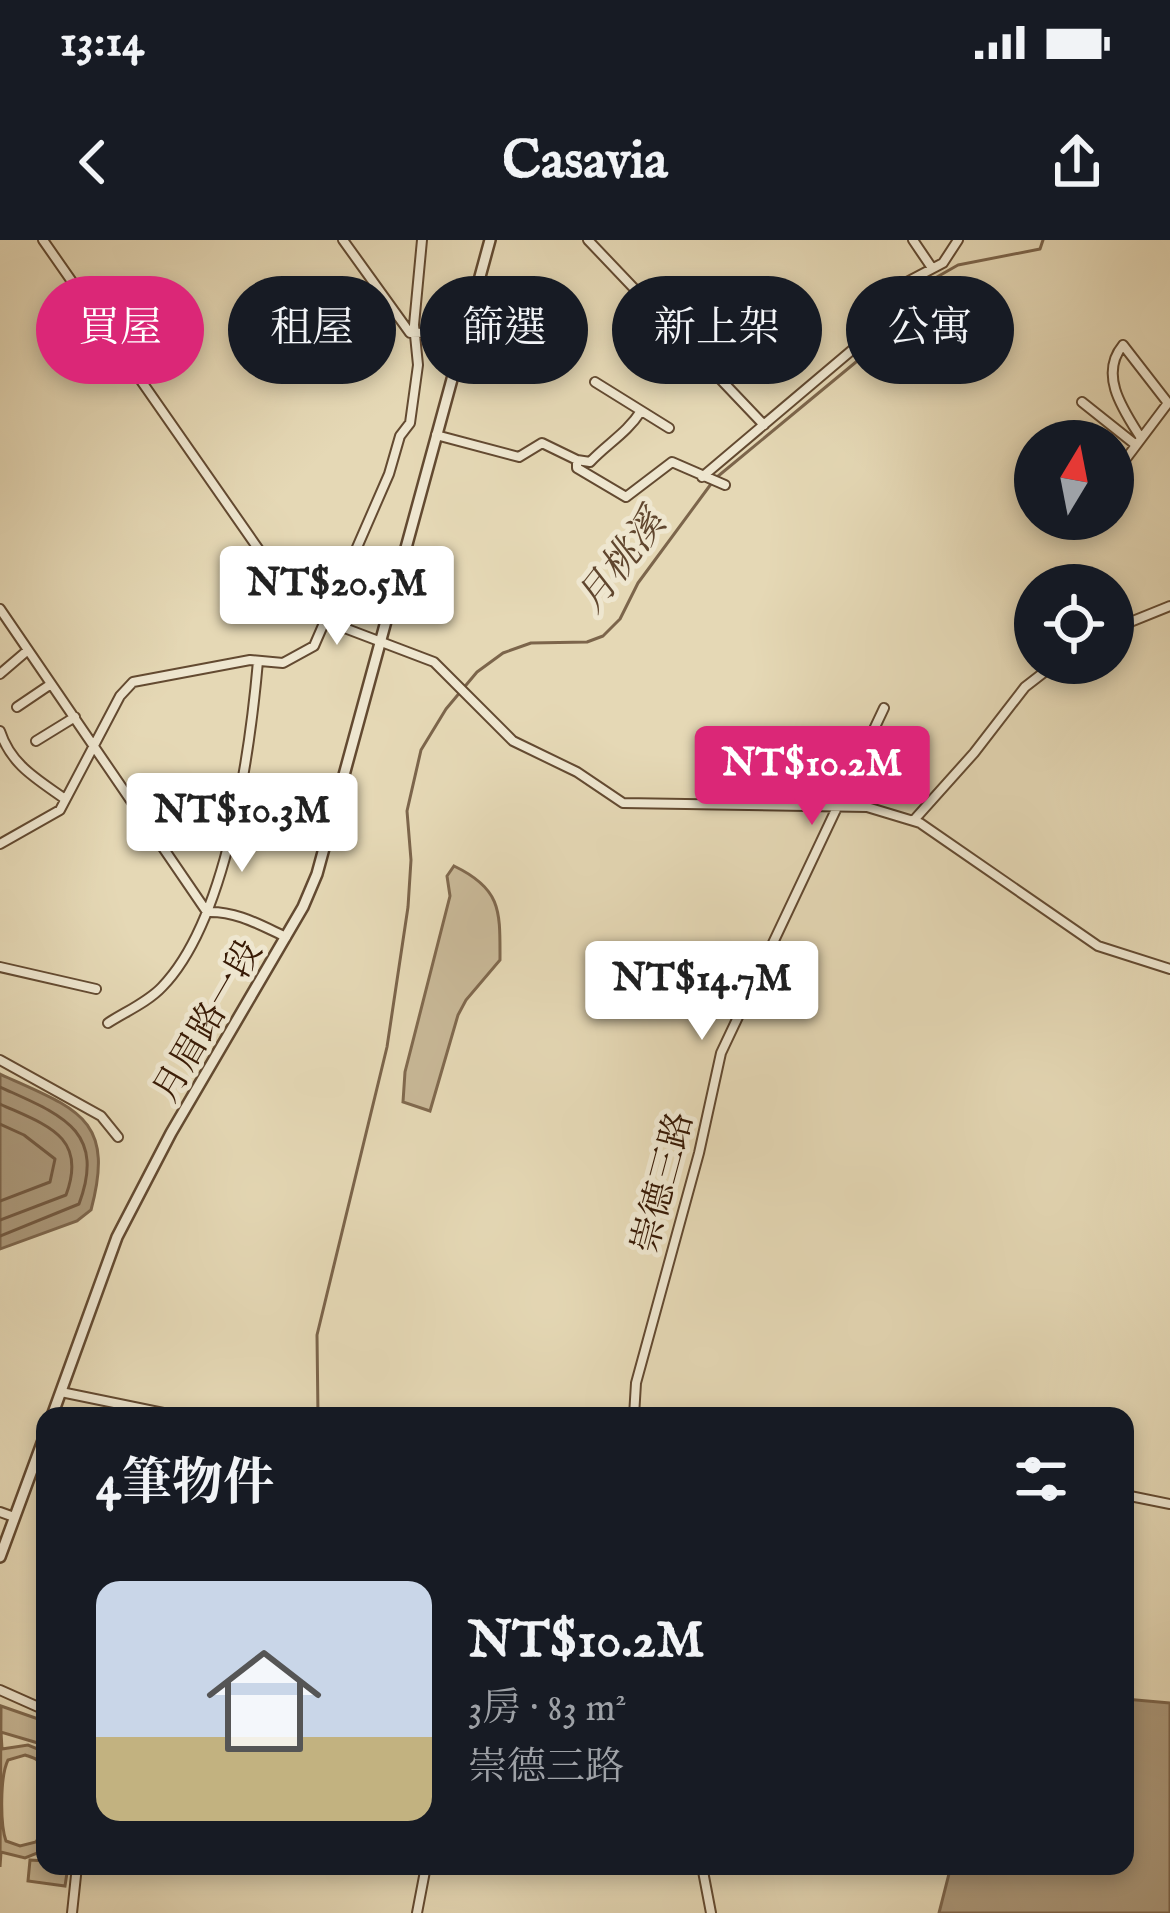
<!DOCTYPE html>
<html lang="zh-TW">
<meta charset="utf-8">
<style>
:root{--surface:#171b24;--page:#242831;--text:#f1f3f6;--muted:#9ea1a6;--line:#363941;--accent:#db2777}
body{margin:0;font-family:"IM FELL English","Noto Serif TC",serif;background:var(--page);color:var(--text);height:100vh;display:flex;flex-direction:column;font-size:45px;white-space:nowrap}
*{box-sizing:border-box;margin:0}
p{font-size:39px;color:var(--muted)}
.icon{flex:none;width:66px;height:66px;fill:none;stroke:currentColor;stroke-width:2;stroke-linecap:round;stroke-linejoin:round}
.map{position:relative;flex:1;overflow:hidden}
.sheet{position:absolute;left:36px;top:1167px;width:1098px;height:468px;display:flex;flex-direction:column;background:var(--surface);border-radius:24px;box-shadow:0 6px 18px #0003}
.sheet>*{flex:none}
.banner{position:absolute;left:36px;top:36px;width:1098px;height:108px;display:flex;gap:24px}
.needle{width:78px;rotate:10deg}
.fabs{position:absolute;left:1014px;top:180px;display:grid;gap:24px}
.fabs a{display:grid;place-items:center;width:120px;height:120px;border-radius:50%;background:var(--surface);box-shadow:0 6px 18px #0003;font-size:60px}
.price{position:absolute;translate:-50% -102px;padding:0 27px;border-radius:12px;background:#fff;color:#222;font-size:39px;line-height:78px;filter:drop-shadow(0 3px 6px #0008)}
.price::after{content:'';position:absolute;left:50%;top:72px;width:36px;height:27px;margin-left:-18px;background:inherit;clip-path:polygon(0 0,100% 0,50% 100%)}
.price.on{background:var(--accent);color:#fff}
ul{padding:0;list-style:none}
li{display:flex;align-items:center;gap:36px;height:300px;padding:0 60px}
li+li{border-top:3px solid var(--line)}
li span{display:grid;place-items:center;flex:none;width:336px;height:240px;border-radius:24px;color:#555}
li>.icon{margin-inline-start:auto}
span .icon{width:144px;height:144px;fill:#fffc;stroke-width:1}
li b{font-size:51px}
h2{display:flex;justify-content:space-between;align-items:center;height:144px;padding:0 60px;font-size:51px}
.pill{padding:0 42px;border-radius:54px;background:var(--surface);box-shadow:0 6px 18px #0003;font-size:42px;line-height:108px}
.pill.on{background:var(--accent);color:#fff}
.status{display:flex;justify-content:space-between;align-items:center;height:84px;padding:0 60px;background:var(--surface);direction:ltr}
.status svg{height:33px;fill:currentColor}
header{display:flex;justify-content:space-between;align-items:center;height:156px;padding:0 60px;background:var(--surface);font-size:54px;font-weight:800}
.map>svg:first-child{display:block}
</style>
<div class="status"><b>13:14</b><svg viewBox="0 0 49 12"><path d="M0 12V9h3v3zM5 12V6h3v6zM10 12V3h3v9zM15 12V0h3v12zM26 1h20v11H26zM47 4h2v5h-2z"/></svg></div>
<header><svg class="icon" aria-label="back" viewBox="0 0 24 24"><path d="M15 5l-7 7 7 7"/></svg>Casavia<svg class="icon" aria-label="share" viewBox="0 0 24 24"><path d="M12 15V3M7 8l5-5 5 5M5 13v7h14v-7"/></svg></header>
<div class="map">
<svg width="1170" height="1673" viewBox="0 0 1170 1673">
<rect width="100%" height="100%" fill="#e5d8b5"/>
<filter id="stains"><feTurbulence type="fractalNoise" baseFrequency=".00167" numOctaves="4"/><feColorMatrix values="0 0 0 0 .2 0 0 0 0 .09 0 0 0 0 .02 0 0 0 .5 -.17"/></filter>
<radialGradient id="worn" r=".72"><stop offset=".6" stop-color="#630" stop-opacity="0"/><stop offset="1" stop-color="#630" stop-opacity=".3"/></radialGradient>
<path fill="#c8b897" stroke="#80694e" stroke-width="3" fill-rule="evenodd" d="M454,626C502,649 500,671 500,720L466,760L458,775L430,871L403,862L405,832L450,656L447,636Z
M1,1466L44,1481L38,1503L1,1492L2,1509L28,1505L45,1512V1610L25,1618L1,1612L0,1627ZM25,1515C34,1518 38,1518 42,1528C47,1542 44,1591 36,1602L20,1606L6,1601C0,1584 0,1536 8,1520Z
M30,1620L45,1621V1626H68L65,1646L28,1641Z"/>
<path fill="#aa9779" stroke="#7c654b" stroke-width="3" d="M0,834C76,869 116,877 91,970L77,981L0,1009Z
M1125,1459L1170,1463V1673H939L951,1626H1125Z"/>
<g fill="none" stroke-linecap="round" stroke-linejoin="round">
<path stroke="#71583f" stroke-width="3" d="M0,847C59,874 107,889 79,964L0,996
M0,864C46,885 88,896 66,955L0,980
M0,884L24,895L55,919L50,942L0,961"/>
<path stroke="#7c654b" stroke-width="3" d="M717,237L885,98L916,54L930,41L958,25L1040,9L1043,0
M318,1176L317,1095L387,807L408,667L411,620L407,571L421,510L446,469L477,432L503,413L531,403L587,402L603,396L620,379L638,343L711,244"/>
<defs>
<path id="minor" d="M43,0L287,350L326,381L434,422L513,501L577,532L623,563L867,567L920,583L1098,706L1170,729
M343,0L410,93L466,92
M588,0L764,185
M913,0L932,28
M595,142L669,188
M1082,162L1136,205
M436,195L519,217L542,203L577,220V228L626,257L672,222L725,245
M577,220L590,222C608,203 627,193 641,171
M1113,236L1168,163L1123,105C1098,135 1124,171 1141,198
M702,237L884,83L903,44L943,23L958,0
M1077,280V279
M0,369L207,672C237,671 260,685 286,697
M1113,389L1170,366
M0,434L28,410
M17,467L51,444
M0,491C11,525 37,539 65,559
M36,501L75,477
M914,580L974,513L1025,447L1056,423
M0,604L60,570L120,456L133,442L250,420L283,423L314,406L389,234L400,196L410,183L418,125L414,85L422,0
M0,727L96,749
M108,783C125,772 148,762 162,747C227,680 250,512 258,421
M0,820L101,876L118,897
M61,1152L178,1176
M634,1176L636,1143L699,913L721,813L884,468
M1125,1255L1170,1264
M0,1272L14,1277
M0,1450L45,1470
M702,1626L711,1673
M72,1673L77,1626
M417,1673L426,1626"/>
<path id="tertiary" d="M52,1176L117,997L171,893L303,667L317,634L490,0
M0,1317L45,1195"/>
</defs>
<use href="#minor" stroke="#634a31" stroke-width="12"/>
<use href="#tertiary" stroke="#634a31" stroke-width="14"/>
<use href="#minor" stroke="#eee6cf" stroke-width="8"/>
<use href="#tertiary" stroke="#eee6cf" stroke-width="9"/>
</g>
<g text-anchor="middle" stroke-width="10" stroke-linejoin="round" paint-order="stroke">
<g font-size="36" fill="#381a05" stroke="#eee6cf">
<text transform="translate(206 780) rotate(-60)" y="13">月眉路一段</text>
<text transform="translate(661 942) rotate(-75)" y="13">崇德三路</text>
</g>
<g font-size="39" font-style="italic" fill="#60462e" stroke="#eee6cf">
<text transform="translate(620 320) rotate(-52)" y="14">月桃溪</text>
</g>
</g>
<rect width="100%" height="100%" filter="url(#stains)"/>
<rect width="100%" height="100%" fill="url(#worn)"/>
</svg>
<div class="fabs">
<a><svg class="needle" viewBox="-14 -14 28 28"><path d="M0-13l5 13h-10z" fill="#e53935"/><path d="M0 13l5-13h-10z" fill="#9ea1a6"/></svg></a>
<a><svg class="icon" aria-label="locate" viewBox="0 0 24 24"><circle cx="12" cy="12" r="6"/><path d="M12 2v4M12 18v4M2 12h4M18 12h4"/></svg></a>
</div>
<b class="price" style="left:337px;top:408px">NT$20.5M</b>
<b class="price on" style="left:812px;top:588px">NT$10.2M</b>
<b class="price" style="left:242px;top:635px">NT$10.3M</b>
<b class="price" style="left:702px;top:803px">NT$14.7M</b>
<div class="banner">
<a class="pill on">買屋</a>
<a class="pill">租屋</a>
<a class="pill">篩選</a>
<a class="pill">新上架</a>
<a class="pill">公寓</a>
</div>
<section class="sheet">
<h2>4筆物件<svg class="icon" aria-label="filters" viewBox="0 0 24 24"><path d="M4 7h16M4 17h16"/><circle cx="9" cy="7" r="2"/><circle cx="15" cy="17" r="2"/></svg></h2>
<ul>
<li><span style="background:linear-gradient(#c9d6e8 65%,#c2b280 0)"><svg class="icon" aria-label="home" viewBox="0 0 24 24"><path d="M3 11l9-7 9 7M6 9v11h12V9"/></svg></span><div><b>NT$10.2M</b><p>3房 · 83 m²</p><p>崇德三路</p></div></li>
</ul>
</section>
</div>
